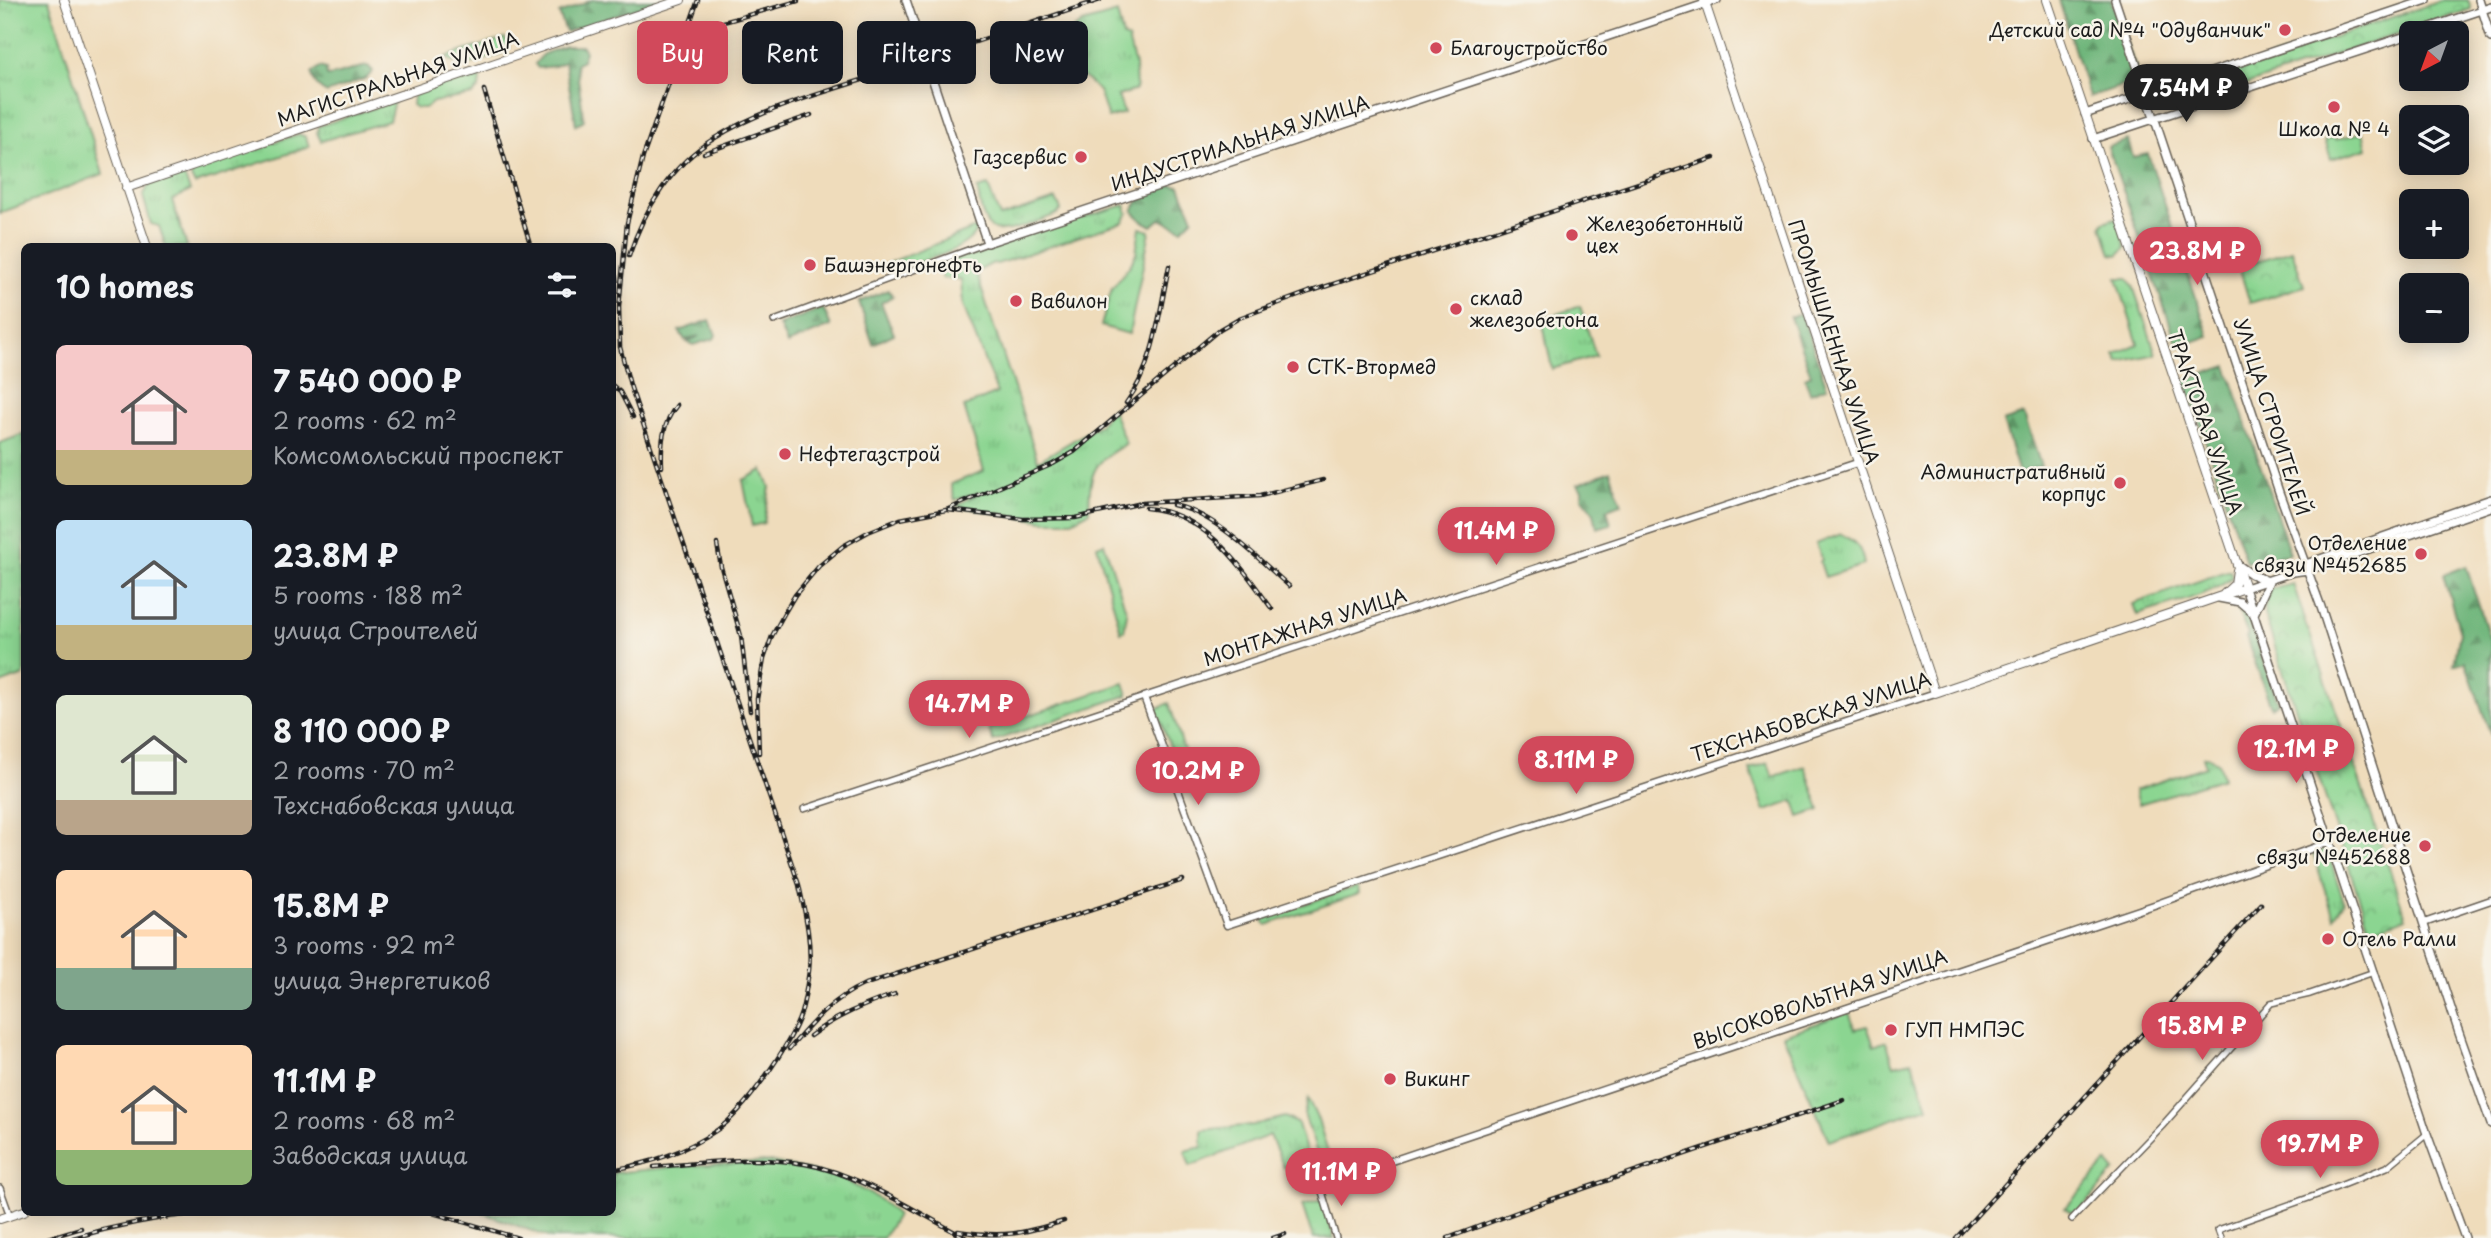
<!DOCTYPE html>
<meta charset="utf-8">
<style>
:root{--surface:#171b24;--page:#242831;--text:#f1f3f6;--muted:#9ea1a6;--accent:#d1495b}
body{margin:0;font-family:"Playpen Sans",sans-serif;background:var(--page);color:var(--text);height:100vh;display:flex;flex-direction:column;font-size:26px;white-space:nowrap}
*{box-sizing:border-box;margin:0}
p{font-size:23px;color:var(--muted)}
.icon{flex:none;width:38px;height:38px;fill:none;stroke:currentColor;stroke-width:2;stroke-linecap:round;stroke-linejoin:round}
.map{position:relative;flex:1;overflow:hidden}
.drawer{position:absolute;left:21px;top:243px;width:595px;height:973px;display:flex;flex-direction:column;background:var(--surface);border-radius:10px;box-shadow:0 4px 18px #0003}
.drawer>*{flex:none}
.top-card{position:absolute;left:637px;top:21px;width:665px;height:63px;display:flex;gap:14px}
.needle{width:46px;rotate:221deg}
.buttons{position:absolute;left:2399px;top:21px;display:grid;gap:14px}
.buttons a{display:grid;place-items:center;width:70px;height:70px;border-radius:10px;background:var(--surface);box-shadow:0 4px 18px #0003;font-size:35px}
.price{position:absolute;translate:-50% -60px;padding:0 16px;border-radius:24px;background:var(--accent);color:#fff;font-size:23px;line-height:46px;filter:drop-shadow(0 2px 4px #0008)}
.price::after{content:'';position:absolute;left:50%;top:42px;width:21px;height:16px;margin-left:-10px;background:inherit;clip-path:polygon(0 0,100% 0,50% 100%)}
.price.selected{background:#222;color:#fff}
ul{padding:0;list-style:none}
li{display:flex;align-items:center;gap:21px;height:175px;padding:0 35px}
li span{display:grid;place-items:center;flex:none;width:196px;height:140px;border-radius:10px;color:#555}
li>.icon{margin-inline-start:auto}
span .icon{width:84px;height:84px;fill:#fffc;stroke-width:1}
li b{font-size:30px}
h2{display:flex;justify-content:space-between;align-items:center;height:84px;padding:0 35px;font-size:30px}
.tag{padding:0 24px;border-radius:10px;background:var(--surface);box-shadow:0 4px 18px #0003;font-size:24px;line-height:63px}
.tag.selected{background:var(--accent);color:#fff}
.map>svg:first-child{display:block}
</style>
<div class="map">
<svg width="2491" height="1238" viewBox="0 0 2491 1238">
<defs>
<pattern id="grass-tufts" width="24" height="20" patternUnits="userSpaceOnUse" patternTransform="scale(1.75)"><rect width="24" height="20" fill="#8bd591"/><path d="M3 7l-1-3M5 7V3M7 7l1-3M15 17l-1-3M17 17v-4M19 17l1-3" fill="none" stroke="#77b67c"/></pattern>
<pattern id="forest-firs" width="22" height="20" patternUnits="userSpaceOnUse" patternTransform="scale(1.75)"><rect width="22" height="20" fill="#70b67b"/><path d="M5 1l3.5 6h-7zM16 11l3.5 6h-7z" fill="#5b9364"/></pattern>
<pattern id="park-crowns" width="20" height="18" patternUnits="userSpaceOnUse" patternTransform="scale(1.75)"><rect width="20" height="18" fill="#8bd591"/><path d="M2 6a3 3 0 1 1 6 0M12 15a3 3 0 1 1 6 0" fill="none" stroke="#77b67c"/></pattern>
</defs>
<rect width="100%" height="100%" fill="#f7f3e8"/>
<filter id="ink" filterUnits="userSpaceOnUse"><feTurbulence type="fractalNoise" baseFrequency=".0143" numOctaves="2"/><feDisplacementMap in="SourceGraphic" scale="14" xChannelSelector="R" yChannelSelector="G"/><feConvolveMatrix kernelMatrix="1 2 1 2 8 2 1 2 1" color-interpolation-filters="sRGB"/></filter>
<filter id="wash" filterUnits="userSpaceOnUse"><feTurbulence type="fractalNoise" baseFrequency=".00686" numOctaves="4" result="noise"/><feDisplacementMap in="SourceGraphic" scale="28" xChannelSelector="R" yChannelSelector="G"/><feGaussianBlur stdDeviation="1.57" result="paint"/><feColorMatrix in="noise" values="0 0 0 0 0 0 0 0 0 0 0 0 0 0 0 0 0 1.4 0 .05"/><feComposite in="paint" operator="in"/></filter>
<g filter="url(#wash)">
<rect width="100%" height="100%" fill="#efdcbb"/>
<path fill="url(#grass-tufts)" stroke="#547856" stroke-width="2" d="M0,0H49L103,174L0,213Z
M1117,13L1123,37L1128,39L1135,66L1136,90L1118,96L1124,113L1108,118L1099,91L1070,65L1058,39L1083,23Z
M505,38L509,48L505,52C487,58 462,73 446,57Z
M473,74L480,79L479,88L473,95L433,102L426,108H417L412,105L413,96L427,87Z
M394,101L389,121L321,141L317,133L319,126Z
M299,134L306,137L309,147L195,184L191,178L194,168Z
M183,173L190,191L172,200L187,247H166L159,226L151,224L143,196L150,183Z
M988,186L1000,217L1056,199L1061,210L1057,214C1042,219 1000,240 989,226C981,217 980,200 977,189Z
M1125,205L1128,213L1123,222L997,264L993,263L976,272L1038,461L1099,425L1112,409L1126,444C1091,463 1090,473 1089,512L1072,521H1043L956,506L981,492L955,500L951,484L984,471L964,407L997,393L963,305L961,280L942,278L938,264L1036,231Z
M2114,218L2117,219L2126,248L2118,255L2111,254L2102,226L2104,222Z
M978,227C970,252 919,261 896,269L889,270L881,266Z
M1140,228L1150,231L1129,334L1101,326L1112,288L1131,264L1136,253Z
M2117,278H2128L2133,286L2156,354L2119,362L2115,354L2138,344Z
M1580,306L1596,356L1552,369L1542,319Z
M24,434V675L0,684V443Z
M763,470L770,487L764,523L752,526L743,480Z
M1841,534C1856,542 1862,548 1864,565L1825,577L1820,562L1822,559L1816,544Z
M1104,543L1127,613L1124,631L1121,632L1097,546Z
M2230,570L2232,577C2217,594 2160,607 2137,615L2133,604Z
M1124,683L1128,695L993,741L989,729Z
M1169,703L1186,756L1179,761L1175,759L1156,709Z
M2208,756L2218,763L2223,778L2139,804L2135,790L2206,766L2203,757Z
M1768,763L1773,777L1805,766L1820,810L1799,817L1794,801L1765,811L1750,769Z
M2327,850L2344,902L2334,917L2313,854Z
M1358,886L1359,894L1267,925L1264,923L1263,918Z
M1849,1012L1855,1029L1867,1026L1874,1046L1886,1041L1894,1065L1912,1061L1928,1107L1829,1141L1783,1035Z
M1308,1099L1318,1120L1329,1155L1336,1161L1340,1169L1325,1173L1322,1168L1304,1114Z
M1285,1117L1298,1124L1310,1164L1293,1161L1284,1168L1270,1135L1190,1166L1185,1151L1202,1147V1130L1254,1125Z
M770,1162L841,1178L879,1199L897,1215L883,1238H551L483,1213H612L613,1173L684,1166Z
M2107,1162L2115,1171L2078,1212L2072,1213L2065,1208Z
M1322,1200L1334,1238H1313L1302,1205Z"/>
<path fill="url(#forest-firs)" stroke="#46694c" stroke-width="2" d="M592,0H656V2L566,32L559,14Z
M2059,0H2111L2140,80L2089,97Z
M565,46H582L585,52L582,60L576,64L584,120L576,125L565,62L555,66L538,68L535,64L543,54Z
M368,66L373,71L367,78L327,93C318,88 313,83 312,73L320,67L326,69L327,76C340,75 354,68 368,66Z
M2128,140L2133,157L2148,154L2209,336L2178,347L2108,147Z
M1171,185L1180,186L1193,218L1182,229L1160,219L1152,226L1141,220L1133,211C1140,193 1153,191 1171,185Z
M888,290L893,296L881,303L894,334L873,344L859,302Z
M823,308L831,326L787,344L779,325Z
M1801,313L1827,387L1810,393L1805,378L1811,375L1790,317Z
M710,320L716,335L714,339L693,345L687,342L699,336L685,340L679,331Z
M2227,366L2290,554L2246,562L2185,380Z
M2024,415L2041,466L2019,473L2003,422Z
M1610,471L1622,504L1607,509L1611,524L1597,528L1594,513L1582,497V490L1578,484Z
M2466,566L2491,643V736L2465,661L2454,665L2460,632L2443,575Z
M2237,608L2244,609L2248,617L2278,702L2271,707L2246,637L2248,635Z"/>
<path fill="url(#park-crowns)" stroke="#547856" stroke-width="2" d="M2443,0H2468L2471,9L2163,113L2157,97Z
M2292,250L2304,286L2250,303L2239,267Z
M2293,584L2406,918L2370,930L2264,614L2268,590Z"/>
<path fill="#8bd591" stroke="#547856" stroke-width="2" d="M2363,132L2367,148L2331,159L2325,140L2334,137L2335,140Z"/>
</g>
<g filter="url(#ink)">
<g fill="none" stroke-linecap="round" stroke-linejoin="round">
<defs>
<path id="minor" d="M774,321L987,243
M804,809L1144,697
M1320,1185L1336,1238
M0,1188L10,1216
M2072,1219L2162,1126L2271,1003L2310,994L2374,972
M2221,1238L2218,1230L2317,1195L2387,1167L2427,1134"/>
<path id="tertiary" d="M1857,463L1144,697L1227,925L1935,693
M2424,923L2491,900
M1320,1185L2157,904L2330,842"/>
<path id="secondary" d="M906,0L987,243L1717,0
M2115,0L2280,495L2321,607L2458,1030L2491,1124
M2479,0L2491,38
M2413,33L2491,7
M2085,114L2427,0
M2093,139L2412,34
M2237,564L2251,574L2268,581
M2303,565L2491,499
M2219,598L2240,602L2254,614L2269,581
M2465,1238L2427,1134L2245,588L2293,572L2308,570L2491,507"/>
<path id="primary" d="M64,0L147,247
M1704,0L1935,693L2245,588L2047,0
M126,188L681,0
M2224,594L2235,584L2237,570
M0,1219L24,1211"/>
</defs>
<use href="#minor" stroke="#665f54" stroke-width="8"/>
<use href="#tertiary" stroke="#665f54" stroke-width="9"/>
<use href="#secondary" stroke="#665f54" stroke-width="10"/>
<use href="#primary" stroke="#665f54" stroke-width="10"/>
<use href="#minor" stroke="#fff" stroke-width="5"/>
<use href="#tertiary" stroke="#fff" stroke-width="6"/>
<use href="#secondary" stroke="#fff" stroke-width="7"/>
<use href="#primary" stroke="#fff" stroke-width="8"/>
<defs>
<path id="rail" d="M682,54L689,45L713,25L798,1
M484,90L531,247
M704,153L811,115
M629,256C644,209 672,164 715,138C761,109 817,95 868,78C946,52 1023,26 1100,0
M612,385L620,392L633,417
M1126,403C1155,364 1159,313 1169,266
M662,467C661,445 662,423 677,405
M1173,505C1215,513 1257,558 1289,586
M1146,508C1206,513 1240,565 1272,609
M948,510L1023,519L1075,518L1142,503L1260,496L1323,480
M717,544L721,567L741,636L750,711
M759,753L757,699L764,659L772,636L785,612L795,595L819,566L843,546L868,532L900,519L946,510L1053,464L1074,452L1220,329L1239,318L1309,292L1714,158
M810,1036C836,1016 864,1005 895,994
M789,1049C811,1024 832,999 863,985L1183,880
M654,1167C704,1163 755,1155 805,1164C860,1174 916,1212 966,1238
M612,1170C651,1163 685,1152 717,1130C744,1112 791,1044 801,1013C805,1000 807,984 809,971C812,942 805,913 799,885L630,385L620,347L619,307L627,223L643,157L698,0
M433,1213L518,1238
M958,1231C1004,1238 1021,1234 1064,1221
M48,1238L81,1228
M73,1238C114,1226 156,1218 198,1213
M1273,1238L1285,1234
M1448,1238L1547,1201L1844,1100
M1956,1238L2261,904"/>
</defs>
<use href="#rail" stroke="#1c1c1c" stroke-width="4.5"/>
<use href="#rail" stroke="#f7f3e8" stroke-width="2" stroke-dasharray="5" stroke-linecap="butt"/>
</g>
</g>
<g fill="#d1495b" stroke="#f7f3e8" stroke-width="2.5">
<circle cx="2285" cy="30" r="7"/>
<circle cx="1436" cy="48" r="7"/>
<circle cx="2334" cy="107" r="7"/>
<circle cx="1081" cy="157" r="7"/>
<circle cx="1572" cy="235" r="7"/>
<circle cx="810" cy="265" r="7"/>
<circle cx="1016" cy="301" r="7"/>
<circle cx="1456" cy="309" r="7"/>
<circle cx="1293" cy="367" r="7"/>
<circle cx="785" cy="454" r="7"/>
<circle cx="2120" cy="483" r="7"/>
<circle cx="2421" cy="554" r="7"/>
<circle cx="2425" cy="846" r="7"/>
<circle cx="2328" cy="939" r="7"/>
<circle cx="1891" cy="1030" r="7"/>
<circle cx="1390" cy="1079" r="7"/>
</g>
<g text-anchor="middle" stroke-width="5" stroke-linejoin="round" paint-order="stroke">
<g font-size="19" fill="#1c1c1c" stroke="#f7f3e8" text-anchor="start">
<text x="2271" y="37" text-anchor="end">Детский сад №4 "Одуванчик"</text>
<text x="1450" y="55">Благоустройство</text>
<text x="2334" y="136" text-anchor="middle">Школа № 4</text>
<text x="1067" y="164" text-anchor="end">Газсервис</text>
<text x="1586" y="231">Железобетонный<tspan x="1586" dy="22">цех</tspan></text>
<text x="824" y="272">Башэнергонефть</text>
<text x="1470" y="305">склад<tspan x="1470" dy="22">железобетона</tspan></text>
<text x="1030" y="308">Вавилон</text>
<text x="1307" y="374">СТК-Втормед</text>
<text x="799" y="461">Нефтегазстрой</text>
<text x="2106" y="479" text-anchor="end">Административный<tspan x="2106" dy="22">корпус</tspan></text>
<text x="2407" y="550" text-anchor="end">Отделение<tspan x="2407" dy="22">связи №452685</tspan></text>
<text x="2411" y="842" text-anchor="end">Отделение<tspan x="2411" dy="22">связи №452688</tspan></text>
<text x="2342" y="946">Отель Ралли</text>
<text x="1905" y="1037">ГУП НМПЭС</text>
<text x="1404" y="1086">Викинг</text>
</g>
<g font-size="19" fill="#1c1c1c" stroke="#f7f3e8">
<text transform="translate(398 79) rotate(-19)" y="7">МАГИСТРАЛЬНАЯ УЛИЦА</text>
<text transform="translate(1240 143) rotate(-18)" y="7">ИНДУСТРИАЛЬНАЯ УЛИЦА</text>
<text transform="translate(1834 342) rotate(72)" y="7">ПРОМЫШЛЕННАЯ УЛИЦА</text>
<text transform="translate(2272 417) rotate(72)" y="7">УЛИЦА СТРОИТЕЛЕЙ</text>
<text transform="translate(2205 422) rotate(71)" y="7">ТРАКТОВАЯ УЛИЦА</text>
<text transform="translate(1305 627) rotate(-18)" y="7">МОНТАЖНАЯ УЛИЦА</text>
<text transform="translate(1811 717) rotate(-18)" y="7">ТЕХСНАБОВСКАЯ УЛИЦА</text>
<text transform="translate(1820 999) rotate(-19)" y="7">ВЫСОКОВОЛЬТНАЯ УЛИЦА</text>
</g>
</g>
</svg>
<div class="buttons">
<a><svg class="needle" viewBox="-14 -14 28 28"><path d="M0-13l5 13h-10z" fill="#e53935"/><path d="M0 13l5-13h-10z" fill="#9ea1a6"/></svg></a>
<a><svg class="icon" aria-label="layers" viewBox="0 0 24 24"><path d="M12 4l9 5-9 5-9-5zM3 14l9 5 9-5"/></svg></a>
<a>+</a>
<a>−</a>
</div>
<b class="price selected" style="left:2186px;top:124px">7.54M ₽</b>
<b class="price" style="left:2197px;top:287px">23.8M ₽</b>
<b class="price" style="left:1496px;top:567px">11.4M ₽</b>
<b class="price" style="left:969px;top:740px">14.7M ₽</b>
<b class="price" style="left:2296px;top:785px">12.1M ₽</b>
<b class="price" style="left:1576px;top:796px">8.11M ₽</b>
<b class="price" style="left:1198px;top:807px">10.2M ₽</b>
<b class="price" style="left:2202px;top:1062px">15.8M ₽</b>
<b class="price" style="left:2320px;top:1180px">19.7M ₽</b>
<b class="price" style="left:1341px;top:1208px">11.1M ₽</b>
<div class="top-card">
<a class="tag selected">Buy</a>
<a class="tag">Rent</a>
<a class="tag">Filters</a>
<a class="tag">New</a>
</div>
<section class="drawer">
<h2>10 homes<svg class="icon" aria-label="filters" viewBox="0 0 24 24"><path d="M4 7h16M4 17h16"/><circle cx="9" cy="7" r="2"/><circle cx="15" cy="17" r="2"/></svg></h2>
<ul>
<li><span style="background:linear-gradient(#f6c9c9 75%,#c2b280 0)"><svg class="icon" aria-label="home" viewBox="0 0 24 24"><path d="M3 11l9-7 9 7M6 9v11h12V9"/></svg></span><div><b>7 540 000 ₽</b><p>2 rooms · 62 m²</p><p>Комсомольский проспект</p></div></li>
<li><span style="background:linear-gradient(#bfe0f5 75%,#c2b280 0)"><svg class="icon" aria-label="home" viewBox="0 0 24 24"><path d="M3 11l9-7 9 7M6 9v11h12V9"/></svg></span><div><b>23.8M ₽</b><p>5 rooms · 188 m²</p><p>улица Строителей</p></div></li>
<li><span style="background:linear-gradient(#dfe7d0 75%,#b9a48a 0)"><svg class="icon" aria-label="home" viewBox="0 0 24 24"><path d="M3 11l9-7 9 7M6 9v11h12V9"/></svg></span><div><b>8 110 000 ₽</b><p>2 rooms · 70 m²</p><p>Техснабовская улица</p></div></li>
<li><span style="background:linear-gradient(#ffd9b3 70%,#7fa58c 0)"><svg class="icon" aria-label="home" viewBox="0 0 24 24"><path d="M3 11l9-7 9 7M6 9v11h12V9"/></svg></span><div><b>15.8M ₽</b><p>3 rooms · 92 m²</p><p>улица Энергетиков</p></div></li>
<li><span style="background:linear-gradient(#ffd9b3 75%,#8fb573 0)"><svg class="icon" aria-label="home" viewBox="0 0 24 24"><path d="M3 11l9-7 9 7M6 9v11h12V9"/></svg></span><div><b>11.1M ₽</b><p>2 rooms · 68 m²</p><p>Заводская улица</p></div></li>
</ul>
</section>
</div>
